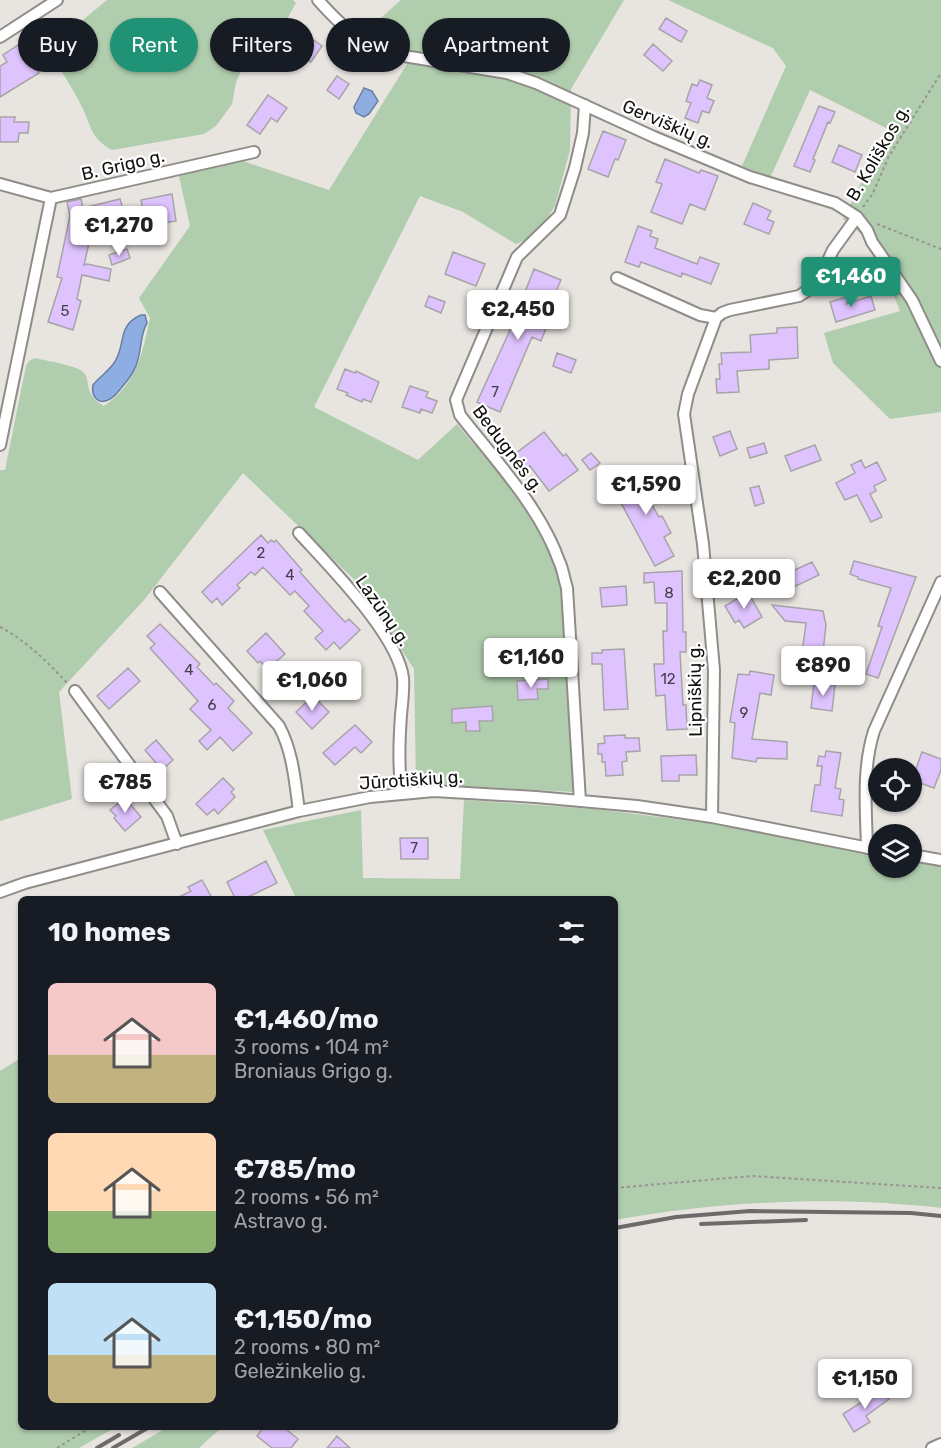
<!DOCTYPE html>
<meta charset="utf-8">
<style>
:root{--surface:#171b24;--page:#242831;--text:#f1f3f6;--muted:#9ea1a6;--accent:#209275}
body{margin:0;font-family:Rubik,sans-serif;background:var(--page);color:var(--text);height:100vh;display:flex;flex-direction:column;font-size:22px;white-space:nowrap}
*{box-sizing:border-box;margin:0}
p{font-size:20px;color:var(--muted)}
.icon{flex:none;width:33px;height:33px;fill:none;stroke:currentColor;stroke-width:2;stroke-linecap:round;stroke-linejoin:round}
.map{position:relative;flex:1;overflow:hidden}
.side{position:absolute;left:18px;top:896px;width:600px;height:534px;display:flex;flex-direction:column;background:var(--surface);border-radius:9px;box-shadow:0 2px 4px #0004}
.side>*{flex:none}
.top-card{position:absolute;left:18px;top:18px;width:600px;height:54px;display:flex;gap:12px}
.buttons{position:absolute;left:868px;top:758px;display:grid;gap:12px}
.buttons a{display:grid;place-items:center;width:54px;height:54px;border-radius:50%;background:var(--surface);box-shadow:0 2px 4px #0004;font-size:30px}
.price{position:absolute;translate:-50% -51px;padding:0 14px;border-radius:6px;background:#fff;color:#222;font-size:20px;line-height:39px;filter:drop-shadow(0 2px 3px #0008)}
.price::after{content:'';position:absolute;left:50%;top:36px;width:18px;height:14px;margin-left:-9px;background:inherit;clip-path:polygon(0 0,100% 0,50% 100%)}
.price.on{background:var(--accent);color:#fff}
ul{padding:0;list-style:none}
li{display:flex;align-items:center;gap:18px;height:150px;padding:0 30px}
li span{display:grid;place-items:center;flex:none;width:168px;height:120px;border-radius:9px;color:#555}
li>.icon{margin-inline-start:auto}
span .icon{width:72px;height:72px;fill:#fffc;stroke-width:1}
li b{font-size:26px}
h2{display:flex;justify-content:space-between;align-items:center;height:72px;padding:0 30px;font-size:26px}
.pill{padding:0 21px;border-radius:27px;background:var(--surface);box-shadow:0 2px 4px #0004;font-size:21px;line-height:54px}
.pill.on{background:var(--accent);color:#fff}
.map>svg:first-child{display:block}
</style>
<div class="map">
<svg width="941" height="1448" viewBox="0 0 941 1448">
<rect width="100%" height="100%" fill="#e8e4e0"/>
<path fill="#b0cdad" d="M107,0H293L296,3L282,28L258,48L244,65L236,82L232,104L216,126L204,134L112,150C92,139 92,129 83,109C76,94 67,80 58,66L63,55L61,51L71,30Z
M401,0H624L571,89L570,150L555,206L544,223L526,240L516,244L463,212L420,196L314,407L418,460L457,424C498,475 551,525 562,592L573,792L416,783L414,669L360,585L243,473L144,600L59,692L72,799L0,821V470H5L26,366L29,361L35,358C47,361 73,365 82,371C93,380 81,393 104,406C137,383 142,355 150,318L139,298L190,226L179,176L240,160L329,190L415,51L364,33Z
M668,0H941V412L890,419L833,363L824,333L900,311C886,277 875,239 843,219L888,129L810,90L770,178L742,166L786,66L773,48Z
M464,800L595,809L708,823L879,853V867H912V859L941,864V1208C923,1205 904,1205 886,1203C796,1198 703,1204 615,1220V898H296L263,830L361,810L363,878L460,879Z
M21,1058V1426L116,1427L79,1448H0V1071Z
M170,1426H222V1427L199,1448H132Z"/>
<path fill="#8eaee3" stroke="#697fa4" stroke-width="1.5" d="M364,88L372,91L378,101L369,114L364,117L356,113L354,107Z
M141,315H145L147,323C140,335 142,346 138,359C136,370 129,379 122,387C118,392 114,398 108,400C97,405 91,395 93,385C99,377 108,372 114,363C127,344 116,326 141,315Z"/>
<path fill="#dfc3fe" stroke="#a6a4a8" stroke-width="1.5" d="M666,18L687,31L681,42L659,29Z
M305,34L322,46L311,62L293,52Z
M21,43L39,73L0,97V66L7,62L3,55Z
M653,44L672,61L663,71L644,55Z
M337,76L349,84L339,99L327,90Z
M700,80L712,85L707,98L714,101L709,113L702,111L698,123L685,118L691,103L686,101L692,84L697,86Z
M268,95L287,108L277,122L271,118L260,134L247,125Z
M819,106L835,112L830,123L828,122L813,159L815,160L810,172L794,166Z
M0,117H15L14,122H29L28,133H19L18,142H0Z
M603,131L626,140L618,160L615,159L608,177L588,169Z
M839,145L862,155L855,172L832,162Z
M665,159L699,173L701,170L718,176L705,210L690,204L682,224L651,212L662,184L656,182Z
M172,194L176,221L146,226L141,200Z
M81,199L83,208L120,199L124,213L118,214L120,223L99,229L95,217L84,265L87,264L111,269L109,281L82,275L77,299L81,301L73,330L48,322L62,278L57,277L70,216L67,202Z
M753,203L771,211L767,219L774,222L769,234L744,224Z
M638,226L652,231L650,236L658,239L655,248L697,264L700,257L719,264L711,284L682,273L681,277L641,262L639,267L625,262Z
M127,249L130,258L112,265L109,255Z
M453,252L485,264L476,286L445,274Z
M850,266L862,272L853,289L840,283Z
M534,269L561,280L554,296L543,291L534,312L550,318L541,341L532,337L500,412L477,402L511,328Z
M429,296L445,302L441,313L425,306Z
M850,296L846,304L871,296L875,310L836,322L830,302Z
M797,327L798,358L769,360V369L737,371L739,392L717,393L716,379H720L719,364H722L721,353L751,352L750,335L777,333V328Z
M557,353L576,360L571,373L553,366Z
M345,369L355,373L356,371L379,382L371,402L363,399L362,402L346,395L348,393L337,389Z
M410,386L428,392L426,397L437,401L432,413L421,409L420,413L402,407Z
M730,431L737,449L720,456L713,437Z
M544,432L563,456L566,454L578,470L549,491L530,466L527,469L515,454Z
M764,443L767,453L750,458L747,448Z
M815,445L821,460L791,471L785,456Z
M591,453L600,463L590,470L582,460Z
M861,460L865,468L877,462L886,480L874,486L876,491L870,494L882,517L871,522L857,495L845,500L836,483L855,473L851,465Z
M647,467L659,487L646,495L659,517L662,516L671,533L664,537L674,556L655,566L614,490L640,476L638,472Z
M759,486L764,503L755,506L750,488Z
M261,535L268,543L271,540L274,542L276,540L302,570L300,572L307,580L332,608L345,622L349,619L360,630L340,649L334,642L326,650L315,638L323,631L304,611L309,606L295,591L290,595L263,567L255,575L251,572L237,585L240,588L222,605L217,598L212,603L202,592Z
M854,561L916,577L878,678L866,674L882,627L878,626L891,588L858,579V577L850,574Z
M812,562L819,575L777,595L778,589L760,586Z
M682,571L683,632H686V652H680L683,705H686L687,729L667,730L665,695L656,696L654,664H664L663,631H667V603H655L654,582L644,583V573Z
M626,586L627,605L602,607L600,588Z
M748,592L762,617L744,628L739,620L735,623L725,606Z
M772,605L823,611L826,625L821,670L800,668L806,623L785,621Z
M160,624L200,664L197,667L214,685L216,683L234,701L228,708L252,733L233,751L220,737L207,750L199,741L211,730L190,709L198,701L150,648L155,644L147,636Z
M266,633L285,654L267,669L260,661L258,663L247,651Z
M624,649L628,709L604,710L602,664H592V653H602V650Z
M128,668L140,681L109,709L97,696Z
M750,671L774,675L771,695L760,693L752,739L787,742V759L757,758L756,762L732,758L735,723L730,722L738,674L749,675Z
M548,679V689H537L538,699L518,700L517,681Z
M814,683L835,685L832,711L811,708Z
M313,696L329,712L312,729L296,712Z
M492,706L493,721H479L480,731H466V722L452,723V709Z
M355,725L372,742L361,753L355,747L335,765L323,753Z
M625,735V738H639L640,751L626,752L627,761L622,762L623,775L606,776L605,762H602V754H598V744L605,743L604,736Z
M156,740L173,760L162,770L145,750Z
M826,751L841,753L835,788L841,789L839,799L844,800L842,816L811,811L815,785H820L822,766H817L819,756L825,757Z
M922,752L941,759V770L934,788L912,780Z
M696,755L697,775H679V781H662L661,756Z
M100,768L115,785L123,779L130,788L115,800L102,784L96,788L88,778Z
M223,778L234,789L231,792L235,797L218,814L214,809L207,815L196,804Z
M125,798L141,817L125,831L114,818L116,816L110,810Z
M400,838H428V859H401Z
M266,861L277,883L246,898H235L227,882Z
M202,880L212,898H177L191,891L188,887Z
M882,1389L889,1399L866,1416L870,1422L854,1432L843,1414Z
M264,1426H282L298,1439L291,1448H272L257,1436Z
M337,1436L350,1448H327Z"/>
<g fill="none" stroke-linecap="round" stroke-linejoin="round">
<defs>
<path id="minor" d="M318,0C340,25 360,43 392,54L507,73L536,83L654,137L750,177L835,203L857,217L867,230L872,242L912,300L941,361
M0,37L57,0
M0,184L51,198L254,152
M617,278L700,315L716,318L722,313L730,310L799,296L817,284L833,250L857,217
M0,445L51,198
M299,533C329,566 398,635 403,678C404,690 402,704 401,715C399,742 398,768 402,794
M160,592L279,726C293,752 295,782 299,811
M75,691L167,816L177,844
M580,801L567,588C564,579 563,569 559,561C540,507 494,459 460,415L456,400L517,257L560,215L575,168L583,133L585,105
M712,817L714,670L703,544L684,414L688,394L716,318
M867,848C866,808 862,769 874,731L941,582
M912,855L941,860
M0,892L25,883L299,811L370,797L434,791L536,797L637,806L712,817L879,850
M932,1448L941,1444"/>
</defs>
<use href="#minor" stroke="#908d88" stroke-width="14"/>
<path stroke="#979592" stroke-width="2" stroke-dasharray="3 3" stroke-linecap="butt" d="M863,207L873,193L889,156L941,73
M877,224L941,249
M0,627C25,640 48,662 67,683
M615,1188L752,1176L941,1188
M57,1448L93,1426"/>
<use href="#minor" stroke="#fff" stroke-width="10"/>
<path stroke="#6d6b69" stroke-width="4" d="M701,1224L806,1220
M615,1228L676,1217L750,1211L911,1213L941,1216
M97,1448L119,1435
M113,1448L151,1426"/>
</g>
<g text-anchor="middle" stroke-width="4.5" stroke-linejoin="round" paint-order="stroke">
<g font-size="15" fill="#453e4c">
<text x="65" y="316">5</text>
<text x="495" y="397">7</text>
<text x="261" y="558">2</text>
<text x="290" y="580">4</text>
<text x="669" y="598">8</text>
<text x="189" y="675">4</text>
<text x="668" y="684">12</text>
<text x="212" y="710">6</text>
<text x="744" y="718">9</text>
<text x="414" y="853">7</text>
</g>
<g font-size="18" fill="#121110" stroke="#fff">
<text transform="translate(668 124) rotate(23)" y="6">Gerviškių g.</text>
<text transform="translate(878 153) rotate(-60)" y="6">B. Koliškos g.</text>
<text transform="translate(123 165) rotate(-13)" y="6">B. Grigo g.</text>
<text transform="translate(508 449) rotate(53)" y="6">Bedugnės g.</text>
<text transform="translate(383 611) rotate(55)" y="6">Lazūnų g.</text>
<text transform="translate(695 690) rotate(-91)" y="6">Lipniškių g.</text>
<text transform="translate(411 780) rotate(-4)" y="6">Jūrotiškių g.</text>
</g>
</g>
</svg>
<div class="buttons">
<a><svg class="icon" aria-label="locate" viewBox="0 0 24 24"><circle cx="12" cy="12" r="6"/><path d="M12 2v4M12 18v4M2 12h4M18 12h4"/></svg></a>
<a><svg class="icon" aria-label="layers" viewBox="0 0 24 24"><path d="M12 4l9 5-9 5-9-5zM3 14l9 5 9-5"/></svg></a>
</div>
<b class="price" style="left:119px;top:257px">€1,270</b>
<b class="price on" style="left:851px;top:308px">€1,460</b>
<b class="price" style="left:518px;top:341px">€2,450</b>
<b class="price" style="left:646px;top:516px">€1,590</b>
<b class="price" style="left:744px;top:610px">€2,200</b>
<b class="price" style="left:531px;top:689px">€1,160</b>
<b class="price" style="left:823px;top:697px">€890</b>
<b class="price" style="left:312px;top:712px">€1,060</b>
<b class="price" style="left:125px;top:814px">€785</b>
<b class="price" style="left:865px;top:1410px">€1,150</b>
<div class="top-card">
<a class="pill">Buy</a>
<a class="pill on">Rent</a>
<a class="pill">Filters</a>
<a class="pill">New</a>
<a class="pill">Apartment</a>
</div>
<section class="side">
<h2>10 homes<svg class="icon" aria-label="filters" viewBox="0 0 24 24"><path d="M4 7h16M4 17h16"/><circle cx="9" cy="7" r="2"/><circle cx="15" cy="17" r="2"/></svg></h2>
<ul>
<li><span style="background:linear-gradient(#f6c9c9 60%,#c2b280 0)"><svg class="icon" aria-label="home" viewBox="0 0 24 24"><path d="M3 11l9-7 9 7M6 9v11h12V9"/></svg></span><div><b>€1,460/mo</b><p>3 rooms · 104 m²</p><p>Broniaus Grigo g.</p></div></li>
<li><span style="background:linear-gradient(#ffd9b3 65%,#8fb573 0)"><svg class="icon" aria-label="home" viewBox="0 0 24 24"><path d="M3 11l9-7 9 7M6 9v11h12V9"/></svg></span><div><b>€785/mo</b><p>2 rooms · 56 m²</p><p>Astravo g.</p></div></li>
<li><span style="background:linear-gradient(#bfe0f5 60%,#c2b280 0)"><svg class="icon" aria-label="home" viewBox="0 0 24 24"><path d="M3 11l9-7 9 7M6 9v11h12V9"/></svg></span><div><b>€1,150/mo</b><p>2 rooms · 80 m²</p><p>Geležinkelio g.</p></div></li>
</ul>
</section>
</div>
